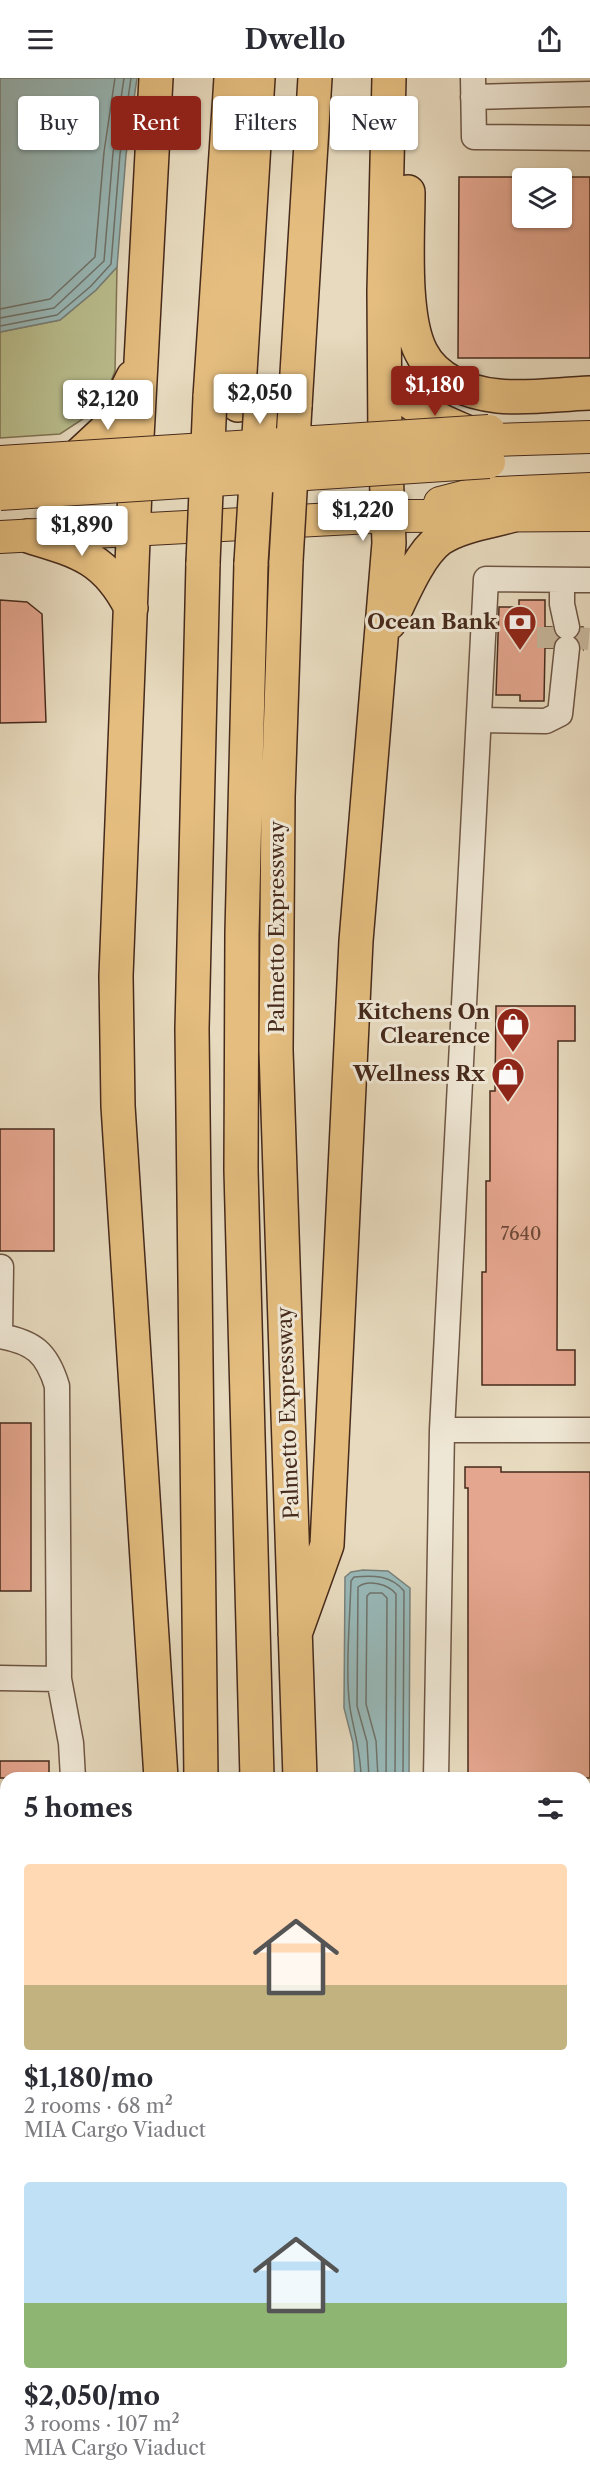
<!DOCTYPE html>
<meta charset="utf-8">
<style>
:root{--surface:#fff;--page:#f7f7f7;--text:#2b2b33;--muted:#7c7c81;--accent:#8f2418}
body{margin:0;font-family:"Libre Caslon Text",serif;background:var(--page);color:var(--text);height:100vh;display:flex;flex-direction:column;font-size:22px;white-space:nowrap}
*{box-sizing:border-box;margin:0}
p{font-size:20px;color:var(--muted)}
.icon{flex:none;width:33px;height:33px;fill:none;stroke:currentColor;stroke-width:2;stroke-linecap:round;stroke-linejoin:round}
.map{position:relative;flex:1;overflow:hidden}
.drawer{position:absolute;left:0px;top:1694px;width:591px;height:722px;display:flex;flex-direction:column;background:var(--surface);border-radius:18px 18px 0 0;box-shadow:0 2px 4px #0004}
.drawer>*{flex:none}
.top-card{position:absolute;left:18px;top:18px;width:555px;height:54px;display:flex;gap:12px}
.fabs{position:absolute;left:512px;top:90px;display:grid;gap:12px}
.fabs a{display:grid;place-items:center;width:60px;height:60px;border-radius:6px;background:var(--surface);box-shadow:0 2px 4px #0004;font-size:30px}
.price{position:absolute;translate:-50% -51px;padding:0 14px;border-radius:6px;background:#fff;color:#222;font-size:20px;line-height:39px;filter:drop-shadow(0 2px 3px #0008)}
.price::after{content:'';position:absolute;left:50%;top:36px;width:18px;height:14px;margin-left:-9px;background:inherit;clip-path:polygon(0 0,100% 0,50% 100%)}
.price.on{background:var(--accent);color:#fff}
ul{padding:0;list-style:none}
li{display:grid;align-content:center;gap:12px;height:318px;padding:0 24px}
li span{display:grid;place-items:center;height:186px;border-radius:6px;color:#555}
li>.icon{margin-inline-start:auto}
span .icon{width:108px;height:108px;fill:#fffc;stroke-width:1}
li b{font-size:26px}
h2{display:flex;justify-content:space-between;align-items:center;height:72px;padding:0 24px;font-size:26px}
.chip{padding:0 21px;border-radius:6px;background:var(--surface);box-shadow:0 2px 4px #0004;font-size:21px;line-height:54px}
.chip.on{background:var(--accent);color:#fff}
header{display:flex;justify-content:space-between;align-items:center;height:78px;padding:0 24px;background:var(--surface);font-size:27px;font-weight:700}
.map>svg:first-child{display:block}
</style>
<header><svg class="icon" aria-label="menu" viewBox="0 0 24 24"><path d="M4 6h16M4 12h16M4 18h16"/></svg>Dwello<svg class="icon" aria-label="share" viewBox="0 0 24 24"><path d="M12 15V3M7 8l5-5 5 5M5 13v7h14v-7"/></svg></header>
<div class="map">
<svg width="590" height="2414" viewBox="0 0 590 2414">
<rect width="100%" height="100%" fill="#e7dabe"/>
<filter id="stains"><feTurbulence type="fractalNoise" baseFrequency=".00333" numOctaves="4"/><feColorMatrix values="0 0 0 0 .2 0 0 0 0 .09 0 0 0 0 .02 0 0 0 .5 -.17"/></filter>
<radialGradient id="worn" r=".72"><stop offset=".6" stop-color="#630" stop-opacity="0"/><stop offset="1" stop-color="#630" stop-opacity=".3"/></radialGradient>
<path fill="#babe8e" stroke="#807454" stroke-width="1.5" d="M117,189L115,293L101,329L60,356L0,360V254L60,242L96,212Z"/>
<path fill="#98b9b9" stroke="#77807a" stroke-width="1.5" d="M0,0H137L126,77L117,189L96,212L60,242L0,254Z
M363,1492L388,1493L410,1510L409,1699H355L353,1665L344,1630L345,1499L351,1494Z
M381,2409H426V2414H381Z"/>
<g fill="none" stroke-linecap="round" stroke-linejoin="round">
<path stroke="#6f726a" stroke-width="1.5" d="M0,231L50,221L95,179L104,74L115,0
M0,240L54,230L104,183L113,75L124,0
M0,248L57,237L91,208L111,186L120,76L131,0
M361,1700C361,1675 354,1654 350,1630C345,1595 350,1540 351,1503L354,1499C373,1497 391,1497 404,1513L403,1700
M369,1700L367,1664L357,1628L358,1509C368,1501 388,1506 396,1516L395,1700
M378,1700L376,1663L366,1626L367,1518L370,1515H382L387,1520L386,1700"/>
</g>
<path fill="#e5a68f" stroke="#462a1b" stroke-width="1.5" d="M459,99H522V140H561V99H590V280H458Z
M0,522L27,524L42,536L46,644L0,645Z
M519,522H545V549H552L558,560L553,570H545L544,623H520V617H496L499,529H519Z
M581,549H583V571L576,560Z
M496,928H575V963H558L557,1272H575V1307H482V1194H486V1103H490V1013H495Z
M0,1051H54V1173H0Z
M0,1345H31V1513H0Z
M465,1389H501V1394H590V1700H468V1410H465Z
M0,1683H49V1700H0Z"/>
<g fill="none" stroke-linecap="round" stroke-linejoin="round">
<path stroke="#c7b79d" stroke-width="24" stroke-dasharray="24 12" stroke-linecap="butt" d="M549,549V570
M576,571L578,549"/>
<defs>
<path id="minor" d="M473,0L474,59L590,60
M473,19L590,16
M562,502V526L567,549
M480,642L546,643L560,636L567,570
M1,1189L0,1258C34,1264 47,1275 57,1308L59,1601L71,1665L73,1700
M442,1352H590
M0,1600L59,1601
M436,1700L442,1352L486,501L590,502
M0,1936H6
M585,2066H590
M0,2203H6
M132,2409V2414"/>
<path id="major" d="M460,363L590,359
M440,425L475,416L590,411
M0,459L390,438L590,437"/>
<path id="highway" d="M156,0L137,359L116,898L118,1028L161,1700
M408,114C408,157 402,237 421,274C435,302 468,315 498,318C527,321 560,316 590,315
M385,297C413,334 435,340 476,358
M210,319L231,0
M238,327L258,0
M295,328L315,0
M78,378L108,350L133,299
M28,458C78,473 106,480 131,530
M286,483L278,719L276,972L300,1700
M251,485L242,855L241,1092L257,1700
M389,545C401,521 418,477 440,461C459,448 488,444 510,438
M295,1556L327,1467L356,863L389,465L385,366L384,213L389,0
M201,1700L192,951L203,485
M223,2409V2414
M259,2409V2414
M283,2409L284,2414
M319,2409V2414"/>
</defs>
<use href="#minor" stroke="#6e5644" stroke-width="27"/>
<use href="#major" stroke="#462a1b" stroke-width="34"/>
<use href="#highway" stroke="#462a1b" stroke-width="36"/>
<use href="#minor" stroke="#efe7d5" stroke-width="24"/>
<use href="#major" stroke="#e4bd7f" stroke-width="32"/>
<use href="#highway" stroke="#e4bd7f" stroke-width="33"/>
<defs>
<path id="major-bridge" d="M0,384L489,353
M0,416L489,384"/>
<path id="highway-bridge" d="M286,483L295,328
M203,485L210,319
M251,485L261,325"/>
</defs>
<use href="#major-bridge" stroke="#462a1b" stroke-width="34" stroke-linecap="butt"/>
<use href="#highway-bridge" stroke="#462a1b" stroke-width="36" stroke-linecap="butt"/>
<use href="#major-bridge" stroke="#e4bd7f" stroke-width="32"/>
<use href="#highway-bridge" stroke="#e4bd7f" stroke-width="33"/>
</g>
<defs>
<symbol id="bank-pin" viewBox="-11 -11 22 30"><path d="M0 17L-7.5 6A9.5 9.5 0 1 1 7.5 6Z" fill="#8f2418" stroke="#efe7d5"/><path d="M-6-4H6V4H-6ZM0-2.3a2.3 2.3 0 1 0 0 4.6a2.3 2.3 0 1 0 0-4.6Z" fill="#fff"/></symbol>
<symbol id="shop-pin" viewBox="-11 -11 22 30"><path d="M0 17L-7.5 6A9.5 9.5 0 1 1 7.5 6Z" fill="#8f2418" stroke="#efe7d5"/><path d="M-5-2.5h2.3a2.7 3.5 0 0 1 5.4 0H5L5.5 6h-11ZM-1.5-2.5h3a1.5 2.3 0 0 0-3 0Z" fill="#fff"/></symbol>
</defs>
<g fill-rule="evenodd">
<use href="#bank-pin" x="501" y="525" width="38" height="52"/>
<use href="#shop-pin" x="494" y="927" width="38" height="52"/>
<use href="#shop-pin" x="489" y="977" width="38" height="52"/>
</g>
<g text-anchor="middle" stroke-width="6" stroke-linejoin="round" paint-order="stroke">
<g font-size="18" fill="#6e4938">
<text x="521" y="1162">7640</text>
</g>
<g font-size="21" font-weight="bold" fill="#462a1b" stroke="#efe7d5" text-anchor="end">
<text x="497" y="551">Ocean Bank</text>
<text x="490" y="941">Kitchens On<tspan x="490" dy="24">Clearence</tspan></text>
<text x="485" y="1003">Wellness Rx</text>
</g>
<g font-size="21" fill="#462a1b" stroke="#efe7d5">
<text transform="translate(277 849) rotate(-90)" y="7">Palmetto Expressway</text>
<text transform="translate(288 1335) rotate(-92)" y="7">Palmetto Expressway</text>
</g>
</g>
<rect width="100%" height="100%" filter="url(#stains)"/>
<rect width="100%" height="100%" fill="url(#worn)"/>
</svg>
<div class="fabs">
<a><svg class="icon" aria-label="layers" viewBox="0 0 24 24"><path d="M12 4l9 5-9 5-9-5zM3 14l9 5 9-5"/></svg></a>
</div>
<b class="price on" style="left:435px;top:339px">$1,180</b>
<b class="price" style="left:260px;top:347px">$2,050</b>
<b class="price" style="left:108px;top:353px">$2,120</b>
<b class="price" style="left:363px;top:464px">$1,220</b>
<b class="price" style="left:82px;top:479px">$1,890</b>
<div class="top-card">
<a class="chip">Buy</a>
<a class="chip on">Rent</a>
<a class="chip">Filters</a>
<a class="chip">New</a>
</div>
<section class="drawer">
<h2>5 homes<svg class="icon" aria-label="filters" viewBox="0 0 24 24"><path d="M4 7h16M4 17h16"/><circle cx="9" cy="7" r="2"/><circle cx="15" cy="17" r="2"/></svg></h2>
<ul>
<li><span style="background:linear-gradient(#ffd9b3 65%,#c2b280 0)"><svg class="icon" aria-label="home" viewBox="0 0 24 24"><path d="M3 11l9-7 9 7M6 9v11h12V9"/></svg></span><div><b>$1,180/mo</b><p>2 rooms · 68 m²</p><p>MIA Cargo Viaduct</p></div></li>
<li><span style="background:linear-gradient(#bfe0f5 65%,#8fb573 0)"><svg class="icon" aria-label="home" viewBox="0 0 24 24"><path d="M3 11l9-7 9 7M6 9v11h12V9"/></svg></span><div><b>$2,050/mo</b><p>3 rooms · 107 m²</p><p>MIA Cargo Viaduct</p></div></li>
</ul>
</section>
</div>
